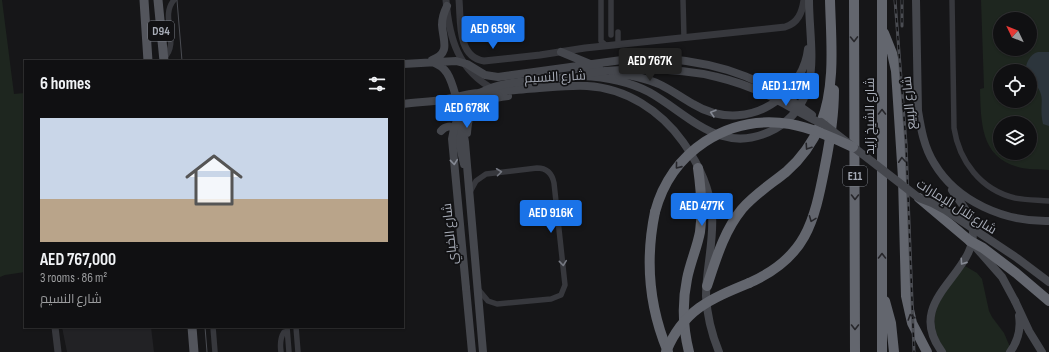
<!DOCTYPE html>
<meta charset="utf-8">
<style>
:root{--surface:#101012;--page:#19191b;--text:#f1f3f6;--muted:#9c9d9f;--line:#303032;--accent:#1a73e8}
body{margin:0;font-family:"Sofia Sans Condensed",Cairo,sans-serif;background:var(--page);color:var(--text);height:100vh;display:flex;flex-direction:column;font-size:15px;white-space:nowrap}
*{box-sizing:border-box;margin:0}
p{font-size:13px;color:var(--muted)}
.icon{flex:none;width:22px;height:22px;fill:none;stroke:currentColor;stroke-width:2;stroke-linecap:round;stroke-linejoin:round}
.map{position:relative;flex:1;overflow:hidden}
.sheet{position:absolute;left:24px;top:60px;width:380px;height:268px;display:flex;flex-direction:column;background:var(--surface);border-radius:0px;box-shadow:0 1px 3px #0004,0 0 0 1px var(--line)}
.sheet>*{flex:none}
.needle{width:26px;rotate:313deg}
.buttons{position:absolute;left:993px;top:12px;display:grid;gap:8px}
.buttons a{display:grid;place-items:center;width:44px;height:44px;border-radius:50%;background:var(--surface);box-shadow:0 1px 3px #0004,0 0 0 1px var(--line);font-size:20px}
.price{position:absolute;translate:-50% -34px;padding:0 9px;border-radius:4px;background:var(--accent);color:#fff;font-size:13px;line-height:26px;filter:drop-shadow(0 1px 2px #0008)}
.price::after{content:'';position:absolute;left:50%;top:24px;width:12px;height:9px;margin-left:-6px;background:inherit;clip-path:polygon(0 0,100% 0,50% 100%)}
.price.selected{background:#222;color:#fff}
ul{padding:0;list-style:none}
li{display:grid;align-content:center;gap:8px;height:212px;padding:0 16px}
li span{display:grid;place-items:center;height:124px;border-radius:0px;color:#555}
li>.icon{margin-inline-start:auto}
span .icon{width:72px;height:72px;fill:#fffc;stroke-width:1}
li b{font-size:17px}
h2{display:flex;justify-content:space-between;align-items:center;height:48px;padding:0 16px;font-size:17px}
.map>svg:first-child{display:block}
</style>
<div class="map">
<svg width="1049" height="352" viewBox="0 0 1049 352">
<rect width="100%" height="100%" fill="#161618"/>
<path fill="#222225" d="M62,327H151L154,352H67Z"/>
<path fill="#1e261f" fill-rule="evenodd" d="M0,0H2L14,94L25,93V272L5,275L0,277Z
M981,0H1049V170C1039,169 1028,170 1018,167C980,157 981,121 980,89L984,88ZM1000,19H1030V49H1000ZM1000,71H1030V101H1000ZM1000,123H1030V153H1000Z
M965,266L977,273L982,279L989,311L992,317L1004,333L1010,347L1007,352H946C943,347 939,341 937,335C927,309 950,286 965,266Z"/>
<path fill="#2c353c" d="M1038,52H1049V126L1043,124C1038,100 1049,98 1030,78V71H1026C1025,64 1030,54 1038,52Z"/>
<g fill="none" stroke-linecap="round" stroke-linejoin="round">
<path stroke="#37383d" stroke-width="5.5" d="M601,0V41L607,46
M611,0V35
M683,0L684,38
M952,0L954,128C959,161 981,190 1015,198C1026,200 1038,200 1049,201
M618,32V45
M164,58C181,42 159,17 174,0
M470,192L476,181L486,174L537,168C546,168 552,173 554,183L565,285L561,295L551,299L497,304L488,301L478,289
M213,327L215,352
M287,327L289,352
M296,327L298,352
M281,352C280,345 280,338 284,332L287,331"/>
<path stroke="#37383d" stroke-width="7" d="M446,0C449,38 458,71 495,90
M459,0C461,21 457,57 484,61L540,55L585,48L785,27C798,23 802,13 804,0
M55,327L58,352"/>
<path stroke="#45474d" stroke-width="8" d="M916,0L918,111C921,129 924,147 934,163C957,202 1005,222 1049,221
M561,52L590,64
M432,60C451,53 443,41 442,25C442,18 444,12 447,6
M432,62C438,64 443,67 447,73C456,87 462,124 465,142L483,352
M403,64L456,61L467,64L485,75L498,77L629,59H669
M573,67L600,70
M612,72C629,75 646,78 661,85C673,91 682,98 693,104C721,121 755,119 780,98C795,86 806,68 808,49
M582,76C605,77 628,81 649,92C690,115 722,158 775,129C825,100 809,47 809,0
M403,104C416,102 429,102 442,100C454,98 466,94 478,93C494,91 510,91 526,89C546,88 567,85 587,86C626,88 661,111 683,142C698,163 710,188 712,214C714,242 706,269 706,296C707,315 712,335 719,352
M441,131C445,126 451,125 456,129L464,164
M467,133C469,102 479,100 508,96
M466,288L472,352
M1015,301L1029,331L1042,352
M942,352C901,297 983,273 972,224C969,211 959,201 952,190
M1010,352C1018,341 1021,329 1019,316"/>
<path stroke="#53555c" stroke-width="9" d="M144,0L148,61
M158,0L164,61
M192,327L194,352"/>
<path stroke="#63666e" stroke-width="10" d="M854,0L855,352
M882,0V352
M884,33L892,53L896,71L903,178L906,296L912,323L927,352
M919,198L970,241
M655,212C645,260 649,307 668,352
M749,283C806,258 814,223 825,166C830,141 834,116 834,90
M707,286C716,259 724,231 742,209C755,194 771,184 786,172C801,159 813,142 821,123C836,85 831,40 830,0
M885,301L891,323L894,352
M689,352C683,328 682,303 687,279C690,263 697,248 700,232C703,210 701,189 698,168"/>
<path stroke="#4a4c52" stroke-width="1" d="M177,0L182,61
M205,327L207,352"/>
<defs>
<path id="rail" d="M895,0L906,143L914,352
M902,0V26"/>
</defs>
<use href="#rail" stroke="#4a4c52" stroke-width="3"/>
<use href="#rail" stroke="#111113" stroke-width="1.5" stroke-dasharray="4.5" stroke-linecap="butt"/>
<path stroke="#45474d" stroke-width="8" d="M669,59C727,64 766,81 812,115
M821,122L919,198L932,203L945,210L1017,258L1049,282
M972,243L1002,277L1015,301
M466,288L452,139C455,119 465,102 482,92C502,81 529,82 551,79C569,77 587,73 605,71C642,68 680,68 717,77C738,82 759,90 779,101C794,109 809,118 825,125"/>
<path stroke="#63666e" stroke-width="10" d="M655,212C671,152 727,114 790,124C812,128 833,138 853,147
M970,241L983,248L1016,273L1049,301
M666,352C683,310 710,299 749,283"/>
</g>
<defs><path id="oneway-chevron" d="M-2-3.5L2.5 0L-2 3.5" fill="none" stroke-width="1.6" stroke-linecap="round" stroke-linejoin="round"/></defs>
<g stroke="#26262a">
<use href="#oneway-chevron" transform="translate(854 39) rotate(89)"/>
<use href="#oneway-chevron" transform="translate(882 112) rotate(-90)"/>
<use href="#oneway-chevron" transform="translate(808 147) rotate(124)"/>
<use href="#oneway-chevron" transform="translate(902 160) rotate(-94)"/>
<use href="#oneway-chevron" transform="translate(678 166) rotate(129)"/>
<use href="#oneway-chevron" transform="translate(855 197) rotate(90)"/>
<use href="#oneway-chevron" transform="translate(812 219) rotate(111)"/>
<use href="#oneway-chevron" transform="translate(882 256) rotate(-90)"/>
<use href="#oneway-chevron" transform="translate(911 317) rotate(-107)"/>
<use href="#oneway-chevron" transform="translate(855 327) rotate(90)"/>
</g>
<g stroke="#858993">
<use href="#oneway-chevron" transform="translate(713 113) rotate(-164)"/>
<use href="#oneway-chevron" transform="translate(454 162) rotate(84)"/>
<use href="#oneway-chevron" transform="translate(963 262) rotate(125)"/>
</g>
<g stroke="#757881">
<use href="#oneway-chevron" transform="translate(499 172) rotate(-7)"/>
<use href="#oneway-chevron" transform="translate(563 263) rotate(84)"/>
</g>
<g text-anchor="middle" stroke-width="3.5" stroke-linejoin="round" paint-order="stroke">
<g fill="#111113" stroke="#7b7e86" stroke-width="1">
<rect x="148" y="21" width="26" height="20" rx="3"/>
<rect x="843" y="166" width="24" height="20" rx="3"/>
</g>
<g font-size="12" font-weight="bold" fill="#a8adb8">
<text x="161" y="35">D94</text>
<text x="855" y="180">E11</text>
</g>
<g font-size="13" fill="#a8adb8" stroke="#111113">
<text transform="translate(555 76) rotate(-3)" y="5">شارع النسيم</text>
<text transform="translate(908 103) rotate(-95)" y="5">شارع الربيع</text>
<text transform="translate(869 116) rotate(-90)" y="5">شارع الشيخ زايد</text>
<text transform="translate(957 206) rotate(32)" y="5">شارع تلال الإمارات</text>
<text transform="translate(449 234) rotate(-96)" y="5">شارع الخياي</text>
</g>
</g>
</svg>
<div class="buttons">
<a><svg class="needle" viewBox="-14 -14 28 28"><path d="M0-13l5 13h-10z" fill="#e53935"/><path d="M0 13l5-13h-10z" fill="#9c9d9f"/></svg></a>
<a><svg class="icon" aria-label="locate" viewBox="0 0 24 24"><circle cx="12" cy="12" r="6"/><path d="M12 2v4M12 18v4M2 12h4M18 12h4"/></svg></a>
<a><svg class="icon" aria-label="layers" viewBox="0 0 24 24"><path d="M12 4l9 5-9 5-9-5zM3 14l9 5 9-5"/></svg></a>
</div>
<b class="price" style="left:493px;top:50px">AED 659K</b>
<b class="price selected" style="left:650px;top:82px">AED 767K</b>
<b class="price" style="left:786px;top:107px">AED 1.17M</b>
<b class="price" style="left:467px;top:129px">AED 678K</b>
<b class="price" style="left:702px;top:227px">AED 477K</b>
<b class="price" style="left:551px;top:234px">AED 916K</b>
<section class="sheet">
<h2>6 homes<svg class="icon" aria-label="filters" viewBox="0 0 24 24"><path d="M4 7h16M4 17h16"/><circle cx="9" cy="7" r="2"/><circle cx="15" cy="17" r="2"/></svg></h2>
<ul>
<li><span style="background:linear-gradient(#c9d6e8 65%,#b9a48a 0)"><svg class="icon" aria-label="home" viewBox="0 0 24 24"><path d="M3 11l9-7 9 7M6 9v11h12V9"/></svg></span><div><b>AED 767,000</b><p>3 rooms · 86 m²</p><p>شارع النسيم</p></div></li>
</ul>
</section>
</div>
